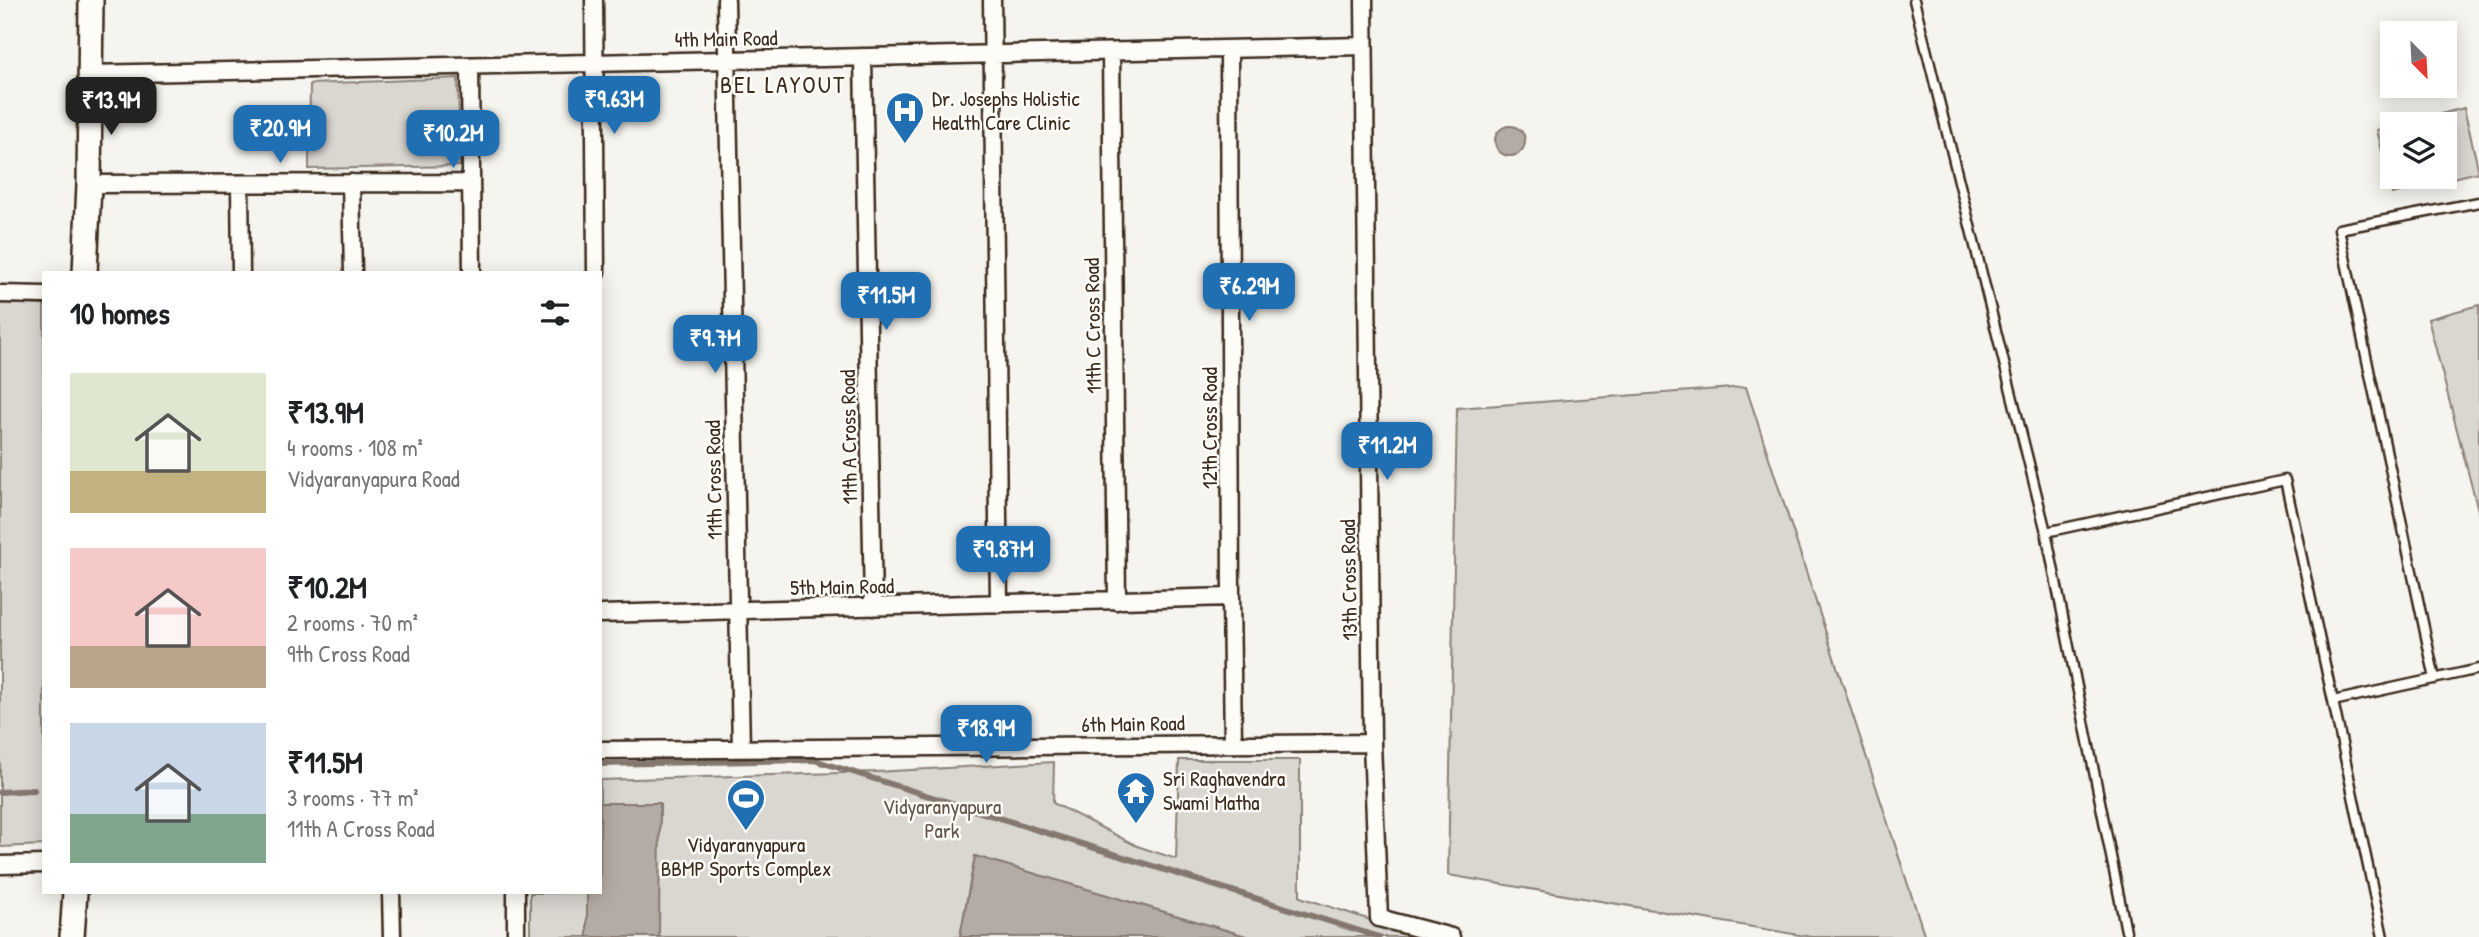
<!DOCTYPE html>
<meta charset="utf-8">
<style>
:root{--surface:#fff;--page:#f2f2f2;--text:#202124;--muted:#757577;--accent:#1f6fb2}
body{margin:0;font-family:"Patrick Hand",sans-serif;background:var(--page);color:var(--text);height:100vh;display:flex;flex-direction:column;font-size:26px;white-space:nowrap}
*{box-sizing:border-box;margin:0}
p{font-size:23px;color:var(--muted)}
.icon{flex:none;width:38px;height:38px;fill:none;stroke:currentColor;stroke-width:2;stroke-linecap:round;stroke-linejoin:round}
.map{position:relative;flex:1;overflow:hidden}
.sheet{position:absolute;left:42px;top:271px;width:560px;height:623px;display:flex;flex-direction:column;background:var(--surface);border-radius:0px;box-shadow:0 4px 18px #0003}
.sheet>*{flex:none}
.needle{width:46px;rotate:156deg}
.tools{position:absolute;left:2380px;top:21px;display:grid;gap:14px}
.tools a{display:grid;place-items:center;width:77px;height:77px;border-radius:0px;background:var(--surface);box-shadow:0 4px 18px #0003;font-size:35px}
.price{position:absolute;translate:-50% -60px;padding:0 16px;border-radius:14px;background:var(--accent);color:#fff;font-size:23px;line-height:46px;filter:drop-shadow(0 2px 4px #0008)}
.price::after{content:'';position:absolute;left:50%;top:42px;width:21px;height:16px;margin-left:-10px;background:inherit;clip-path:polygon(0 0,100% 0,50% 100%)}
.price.current{background:#222;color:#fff}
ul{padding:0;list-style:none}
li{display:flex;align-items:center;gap:21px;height:175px;padding:0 28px}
li span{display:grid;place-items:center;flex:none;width:196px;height:140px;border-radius:0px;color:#555}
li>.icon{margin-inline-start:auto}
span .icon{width:84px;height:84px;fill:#fffc;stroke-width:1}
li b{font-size:30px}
h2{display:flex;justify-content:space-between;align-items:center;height:84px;padding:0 28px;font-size:30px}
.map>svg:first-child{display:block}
</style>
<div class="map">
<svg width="2479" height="937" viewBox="0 0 2479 937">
<rect width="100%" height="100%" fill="#f5f4ee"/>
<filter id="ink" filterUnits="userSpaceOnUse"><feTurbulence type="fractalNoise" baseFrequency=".0143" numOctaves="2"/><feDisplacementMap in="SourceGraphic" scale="14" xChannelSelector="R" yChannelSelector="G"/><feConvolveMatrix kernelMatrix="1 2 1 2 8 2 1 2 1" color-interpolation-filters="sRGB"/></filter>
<g filter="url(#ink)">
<path fill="#dad6d0" stroke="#8a8077" stroke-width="2" d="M458,78L460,166L309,169L310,84Z
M2464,108L2479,172L2444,180L2445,124H2431L2429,117Z
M2392,127V177H2425L2427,185L2392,194L2377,130Z
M0,303L44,305V845L0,847Z
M2479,305V514L2428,319Z
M1746,387L1925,937H1811L1448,875L1457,408Z
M1179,760H1300V897L1423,937H1249L975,856L960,937H530V893L600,892V780L875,772L1054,762L1053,803L1137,846L1176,859Z"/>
<path fill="#b4aca4" stroke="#84786e" stroke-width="2" d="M1495 141a15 15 0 1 1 30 0a15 15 0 1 1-30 0Z
M600,803H660L659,937H587V893L600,892Z
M975,856L1249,937H960Z"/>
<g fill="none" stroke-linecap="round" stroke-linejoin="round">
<path stroke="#84786e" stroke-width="6" d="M600,764L814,760L1379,937
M0,792L34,790"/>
<defs>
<path id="lane" d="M1914,0L2046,532
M2435,679L2339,229L2479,202
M2126,931L2046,532L2285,480L2333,701
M2383,937L2333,701L2479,669"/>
<path id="street" d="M594,0L596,273
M726,0L741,749
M992,0L999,604
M1364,0L1372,743L1379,918L1451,937
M1229,49L1231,597
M1111,52L1117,601
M863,57L873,607
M470,66L472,273
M89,74L1364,46
M351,183L353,273
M89,184L471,183
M240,184L241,273
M0,294L44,295
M600,614L1231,597L1233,744
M600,750L1372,743
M0,865L44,864
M391,892L392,937
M516,892V937"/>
<path id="secondary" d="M85,273L89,184L91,0
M72,937L75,892"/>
</defs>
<use href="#lane" stroke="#3b2a1e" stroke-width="13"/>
<use href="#street" stroke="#3b2a1e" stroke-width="21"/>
<use href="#secondary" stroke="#3b2a1e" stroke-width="28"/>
<use href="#lane" stroke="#fdfcf7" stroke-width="8"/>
<use href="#street" stroke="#fdfcf7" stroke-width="16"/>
<use href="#secondary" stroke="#fdfcf7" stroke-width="23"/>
</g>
</g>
<defs>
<symbol id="hospital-pin" viewBox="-11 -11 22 30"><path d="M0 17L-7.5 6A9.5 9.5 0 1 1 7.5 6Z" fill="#1f6fb2" stroke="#fdfcf7"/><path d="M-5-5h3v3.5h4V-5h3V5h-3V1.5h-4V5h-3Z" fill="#fff"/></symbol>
<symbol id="temple-pin" viewBox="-11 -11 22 30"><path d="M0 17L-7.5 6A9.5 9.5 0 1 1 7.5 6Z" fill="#1f6fb2" stroke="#fdfcf7"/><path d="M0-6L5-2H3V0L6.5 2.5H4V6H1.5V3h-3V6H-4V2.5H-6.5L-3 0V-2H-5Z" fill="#fff"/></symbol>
<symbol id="stadium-pin" viewBox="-11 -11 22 30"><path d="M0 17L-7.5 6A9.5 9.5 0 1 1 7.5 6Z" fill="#1f6fb2" stroke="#fdfcf7"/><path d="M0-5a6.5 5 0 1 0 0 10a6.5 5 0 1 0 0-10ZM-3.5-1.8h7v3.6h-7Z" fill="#fff"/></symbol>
</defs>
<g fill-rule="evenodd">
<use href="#hospital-pin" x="883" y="89" width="44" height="60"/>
<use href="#temple-pin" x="1114" y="769" width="44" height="60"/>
<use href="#stadium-pin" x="724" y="776" width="44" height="60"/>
</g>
<g text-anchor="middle" stroke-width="5" stroke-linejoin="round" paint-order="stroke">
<g font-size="21" fill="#3b2a1e" stroke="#fdfcf7">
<text transform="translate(726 39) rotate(-1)" y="7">4th Main Road</text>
<text transform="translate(1093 326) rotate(-91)" y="7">11th C Cross Road</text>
<text transform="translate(1210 428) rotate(-90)" y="7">12th Cross Road</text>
<text transform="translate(849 437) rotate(-91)" y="7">11th A Cross Road</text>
<text transform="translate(714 480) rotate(-91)" y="7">11th Cross Road</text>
<text transform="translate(1349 580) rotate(-91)" y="7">13th Cross Road</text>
<text transform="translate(842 587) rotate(-1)" y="7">5th Main Road</text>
<text transform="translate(1133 724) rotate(-1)" y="7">6th Main Road</text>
</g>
<g font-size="21" fill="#3b2a1e" stroke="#fdfcf7" text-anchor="start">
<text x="932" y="106">Dr. Josephs Holistic<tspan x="932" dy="24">Health Care Clinic</tspan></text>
<text x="1163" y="786">Sri Raghavendra<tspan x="1163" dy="24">Swami Matha</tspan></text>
<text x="746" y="852" text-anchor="middle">Vidyaranyapura<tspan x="746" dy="24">BBMP Sports Complex</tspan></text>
</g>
<g font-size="21" fill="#63554a" stroke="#fdfcf7">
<text x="942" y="814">Vidyaranyapura<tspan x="942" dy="24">Park</tspan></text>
</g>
<g font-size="24" letter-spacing="2" fill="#3b2a1e" stroke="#fdfcf7">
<text x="783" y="93">BEL LAYOUT</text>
</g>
</g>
</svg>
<div class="tools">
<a><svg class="needle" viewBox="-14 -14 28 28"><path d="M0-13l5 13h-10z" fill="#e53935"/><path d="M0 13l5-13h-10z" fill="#757577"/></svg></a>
<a><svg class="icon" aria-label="layers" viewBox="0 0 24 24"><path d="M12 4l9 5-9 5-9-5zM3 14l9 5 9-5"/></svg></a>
</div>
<b class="price" style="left:614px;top:136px">₹9.63M</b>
<b class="price current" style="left:111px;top:137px">₹13.9M</b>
<b class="price" style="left:280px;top:165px">₹20.9M</b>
<b class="price" style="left:453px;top:170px">₹10.2M</b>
<b class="price" style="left:1249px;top:323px">₹6.29M</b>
<b class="price" style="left:886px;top:332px">₹11.5M</b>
<b class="price" style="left:715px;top:375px">₹9.7M</b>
<b class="price" style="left:1387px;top:482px">₹11.2M</b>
<b class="price" style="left:1003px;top:586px">₹9.87M</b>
<b class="price" style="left:986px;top:765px">₹18.9M</b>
<section class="sheet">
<h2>10 homes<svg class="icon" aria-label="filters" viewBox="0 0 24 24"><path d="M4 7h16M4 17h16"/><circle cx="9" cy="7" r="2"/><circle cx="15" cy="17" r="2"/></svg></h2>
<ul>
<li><span style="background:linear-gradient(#dfe7d0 70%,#c2b280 0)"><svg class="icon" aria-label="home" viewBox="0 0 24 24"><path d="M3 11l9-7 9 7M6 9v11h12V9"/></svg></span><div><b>₹13.9M</b><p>4 rooms · 108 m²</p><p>Vidyaranyapura Road</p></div></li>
<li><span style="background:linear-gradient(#f6c9c9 70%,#b9a48a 0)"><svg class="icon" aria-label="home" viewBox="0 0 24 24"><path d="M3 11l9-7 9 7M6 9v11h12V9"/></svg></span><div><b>₹10.2M</b><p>2 rooms · 70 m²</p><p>9th Cross Road</p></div></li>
<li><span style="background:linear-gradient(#c9d6e8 65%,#7fa58c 0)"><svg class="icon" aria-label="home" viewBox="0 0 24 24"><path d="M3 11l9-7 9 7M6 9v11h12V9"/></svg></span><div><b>₹11.5M</b><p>3 rooms · 77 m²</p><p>11th A Cross Road</p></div></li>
</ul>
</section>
</div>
